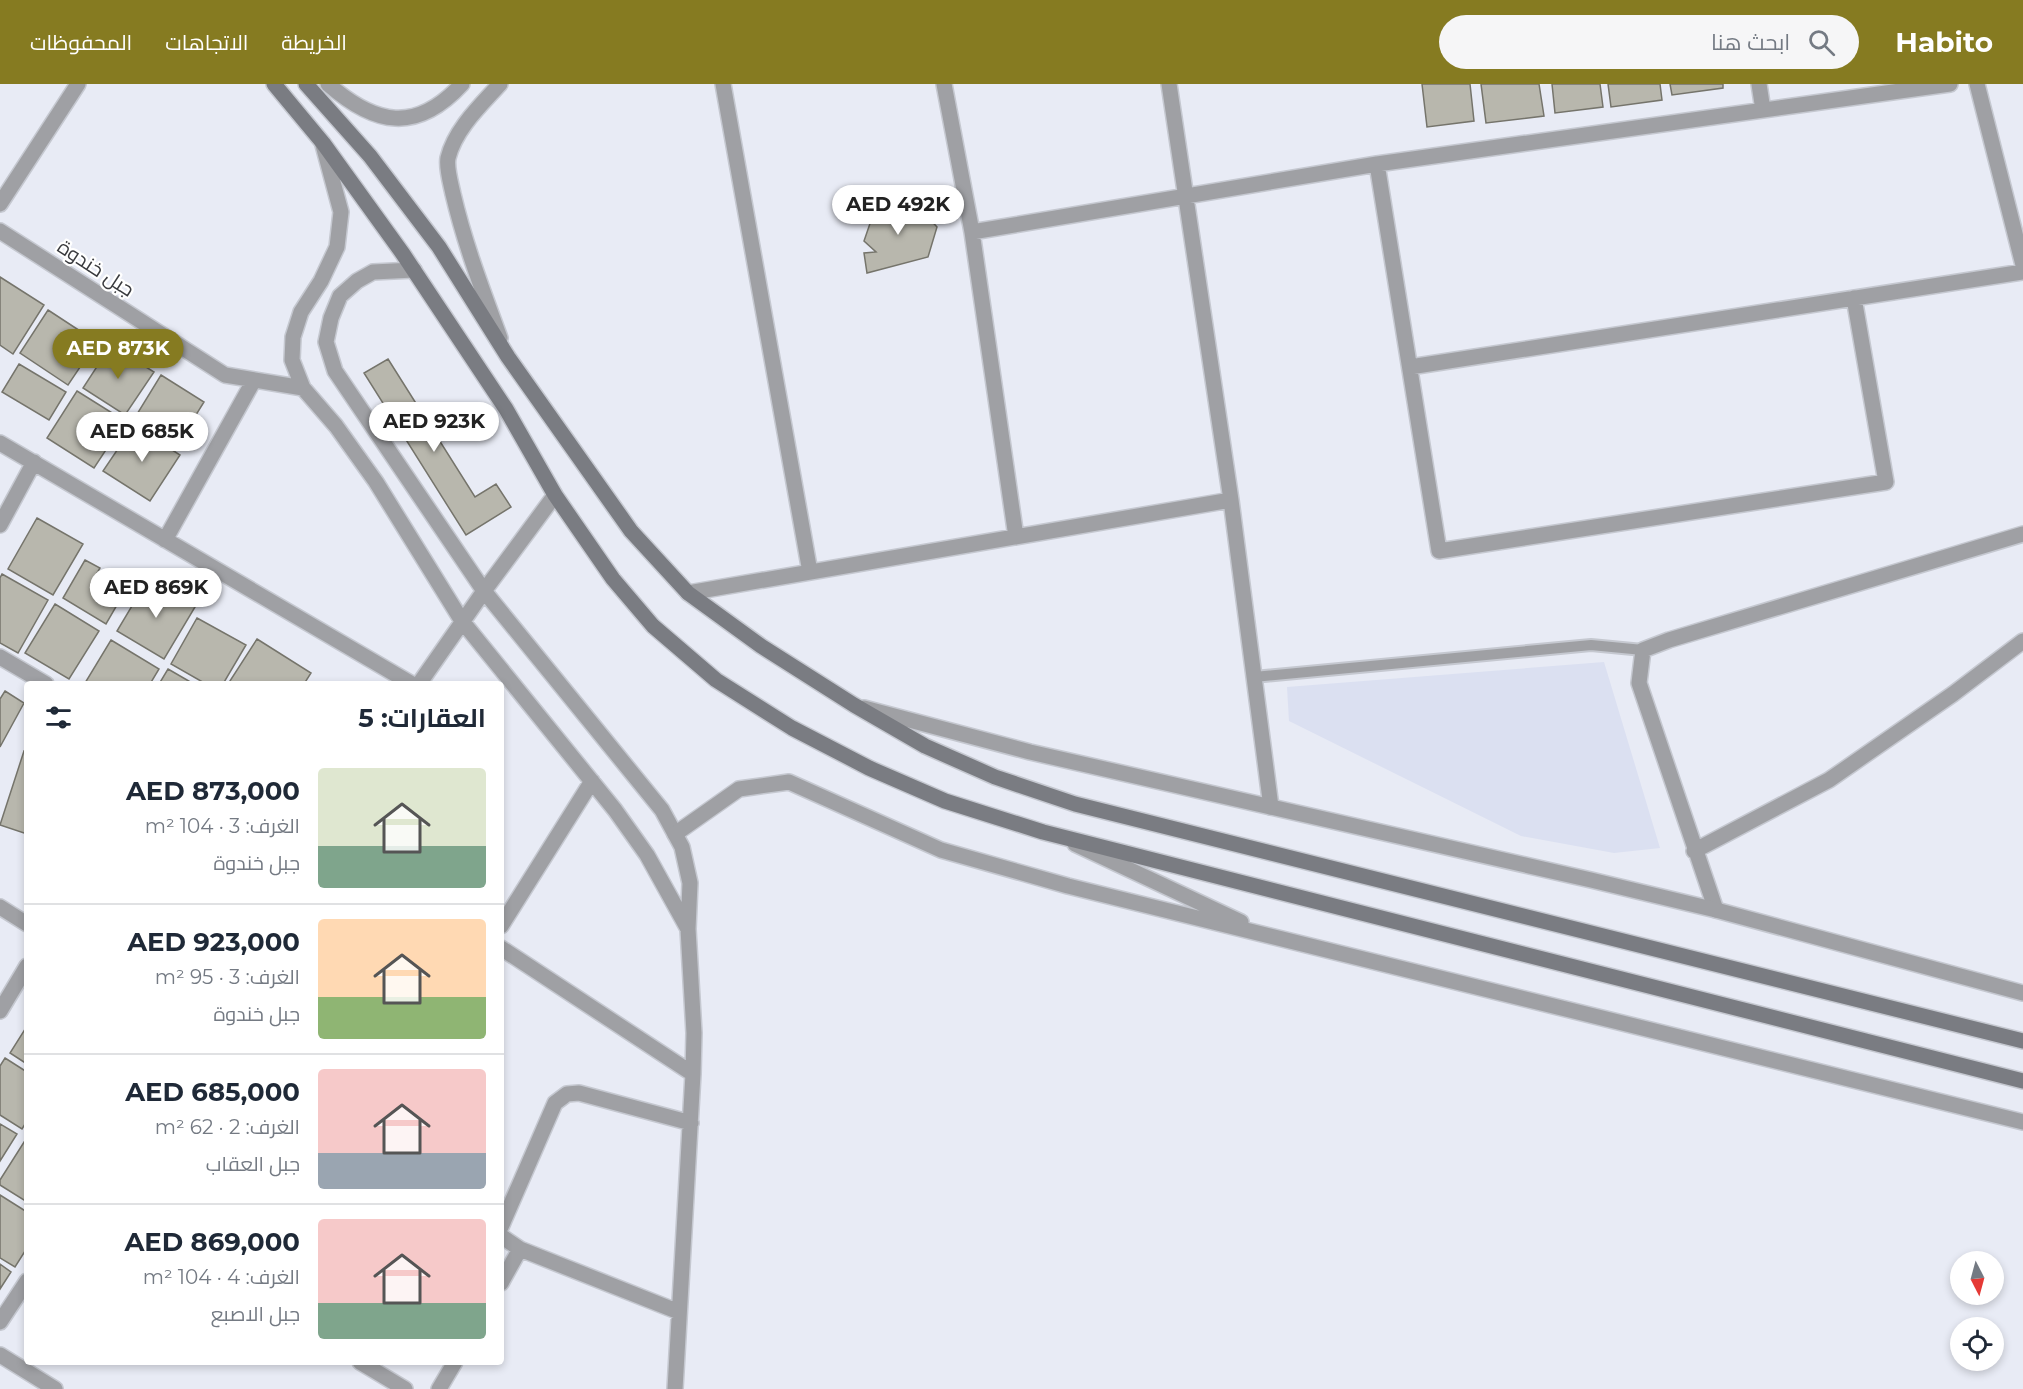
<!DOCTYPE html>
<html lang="ar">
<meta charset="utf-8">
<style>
:root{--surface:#fff;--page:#f6f6f7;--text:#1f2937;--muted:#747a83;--line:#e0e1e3;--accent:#867b21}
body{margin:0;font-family:Montserrat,Cairo,sans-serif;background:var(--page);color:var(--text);direction:rtl;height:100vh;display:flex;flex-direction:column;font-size:22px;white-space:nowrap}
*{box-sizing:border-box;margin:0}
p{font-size:20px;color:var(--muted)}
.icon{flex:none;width:33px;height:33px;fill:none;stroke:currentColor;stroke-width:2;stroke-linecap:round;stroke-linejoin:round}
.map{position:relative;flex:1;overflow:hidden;direction:ltr}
.side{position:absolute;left:24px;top:597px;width:480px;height:684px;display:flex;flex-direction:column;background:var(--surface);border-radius:6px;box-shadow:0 3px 9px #0003;direction:rtl}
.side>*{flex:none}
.needle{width:39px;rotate:174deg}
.fabs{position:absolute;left:1950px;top:1167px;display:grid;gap:12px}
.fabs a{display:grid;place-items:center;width:54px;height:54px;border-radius:50%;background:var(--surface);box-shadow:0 3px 9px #0003;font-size:30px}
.price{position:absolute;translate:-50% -51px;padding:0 14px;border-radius:21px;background:#fff;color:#222;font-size:20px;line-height:39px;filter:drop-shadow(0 2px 3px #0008)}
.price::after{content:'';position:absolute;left:50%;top:36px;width:18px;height:14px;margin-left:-9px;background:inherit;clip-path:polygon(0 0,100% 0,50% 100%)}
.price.current{background:var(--accent);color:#fff}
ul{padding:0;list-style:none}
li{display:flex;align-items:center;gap:18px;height:150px;padding:0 18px}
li+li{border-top:2px solid var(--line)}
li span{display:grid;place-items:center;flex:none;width:168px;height:120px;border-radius:6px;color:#555}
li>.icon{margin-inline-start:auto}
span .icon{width:72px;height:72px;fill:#fffc;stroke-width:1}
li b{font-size:26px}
h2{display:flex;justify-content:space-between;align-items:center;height:72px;padding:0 18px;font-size:26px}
header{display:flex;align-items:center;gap:36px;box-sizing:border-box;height:84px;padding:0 30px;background:var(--accent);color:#fff}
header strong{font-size:28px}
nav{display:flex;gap:33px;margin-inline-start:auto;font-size:21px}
.search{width:420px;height:54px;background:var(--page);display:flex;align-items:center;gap:15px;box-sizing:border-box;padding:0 21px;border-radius:33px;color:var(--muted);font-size:22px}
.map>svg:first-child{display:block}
</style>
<header>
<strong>Habito</strong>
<div class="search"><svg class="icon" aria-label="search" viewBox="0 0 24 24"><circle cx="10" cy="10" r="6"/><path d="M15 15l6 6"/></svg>ابحث هنا</div>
<nav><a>الخريطة</a><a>الاتجاهات</a><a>المحفوظات</a></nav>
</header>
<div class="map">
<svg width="2023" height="1305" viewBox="0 0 2023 1305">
<rect width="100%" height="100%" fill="#e8ebf5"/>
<path fill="#dbe0f1" d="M1604,578L1660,764L1614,769L1521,752L1289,637L1287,603Z"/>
<path fill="#b8b7ad" stroke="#75746b" stroke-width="1.5" d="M1422,0H1470L1474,37L1427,43Z
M1481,0H1539L1544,32L1486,39Z
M1552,0H1600L1603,23L1555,29Z
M1608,0H1660L1662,16L1611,23Z
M1670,0H1723V4L1672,11Z
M913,117L937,143L928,173L867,189L864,169L876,168L864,157L875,125Z
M0,193L44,221L13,270L0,261Z
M48,226L97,258L68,301L20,269Z
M111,261L154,288L125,331L83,304Z
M388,275L475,413L496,400L511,423L466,451L364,289Z
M19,280L66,308L49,336L2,308Z
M161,291L204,318L189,342L194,345L181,365L134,335Z
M77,307L125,337L94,384L47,354Z
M134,341L180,371L150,417L103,387Z
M37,434L83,460L53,511L8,485Z
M85,476L100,484L91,499L108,509L117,495L128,502L106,540L63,514Z
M2,490L48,516L18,569L0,559V494Z
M148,495L195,523L164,575L117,547Z
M55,520L99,547L69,595L25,569Z
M197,534L246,561L223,600H206L171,580Z
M257,555L311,589L304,600H228Z
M111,556L159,585L150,600L85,599Z
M168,585L194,600H159Z
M5,607L24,619L0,663V615Z
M24,667L27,668V750L0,741Z
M27,942V980L10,969Z
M5,974L27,988V1037L22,1045L0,1031V982Z
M0,1040L17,1050L0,1077Z
M26,1055L27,1056V1118L0,1101V1096Z
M0,1111L27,1128V1164L15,1183L0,1174Z
M0,1180L11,1188L0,1205Z"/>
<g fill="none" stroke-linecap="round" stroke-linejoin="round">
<defs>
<path id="service" d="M1254,593L1591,561L1643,566"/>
<path id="minor" d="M328,0C375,41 416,50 462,0
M500,0C481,21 455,45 448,74C446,84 451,100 453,110C465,161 482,205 500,254
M723,0L810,488
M944,0L972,148L1016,453
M1169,0L1231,416L1271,723
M1759,0L1763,26
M1977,0L2023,181
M323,61L341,128L337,163L321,197L301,228L293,253L292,276L303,304L336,342L376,398L462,537L615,726L647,771L688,845
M1377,80L1439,467L1886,398L1854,214
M0,120L78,0
M0,147L225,291L303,304
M972,148L1377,80L1950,0
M414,186L373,188L357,197L340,212L331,234L326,258L335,287L484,507L662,726L682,763L690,799L688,845L694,949L693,990L675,1305
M1410,283L2023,188
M0,359L412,600
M0,441L34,378
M165,456L254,296
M688,509L1231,416
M0,573L46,600
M419,600L484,507L555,411
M1694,767L1829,696L1953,610L2023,557
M0,823L27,840
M1716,826L1639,599L1643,566L1669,556L2023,450
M501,842L592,697
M501,864L693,990
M0,927L27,882
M501,1143L555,1019L567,1010L579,1009L691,1039
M501,1152L520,1165L679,1228
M501,1199L520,1165
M0,1238L27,1197
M360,1278L405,1305
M439,1305L455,1278"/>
<path id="tertiary" d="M864,624L1030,668L1591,796L1716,826L2023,909
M675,750L739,705L789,698L941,766L1068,802L2023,1038
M1075,760L1241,838
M0,1271L55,1305"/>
<path id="secondary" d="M274,0L323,59L403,170L506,325L555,411L613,495L653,542L716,596L792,644L869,684L945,717L1043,748L2023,997
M306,0L370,72L439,163L508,273L631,447L688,509L761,562L854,621L925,662L995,693L1075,720L2023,957"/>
</defs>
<use href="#service" stroke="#c5c8d0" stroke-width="14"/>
<use href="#minor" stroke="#c5c8d0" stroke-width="18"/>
<use href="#tertiary" stroke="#c5c8d0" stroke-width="18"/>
<use href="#secondary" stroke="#c5c8d0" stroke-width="18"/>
<use href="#service" stroke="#9fa0a4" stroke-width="10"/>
<use href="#minor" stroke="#9fa0a4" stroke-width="15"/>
<use href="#tertiary" stroke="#9fa0a4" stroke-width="15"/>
<use href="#secondary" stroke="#7a7c82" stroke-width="15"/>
</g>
<g text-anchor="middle" stroke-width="4.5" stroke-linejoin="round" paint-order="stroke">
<g font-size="20" fill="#393a3e" stroke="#fff">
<text transform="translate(96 184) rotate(33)" y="7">جبل خندوة</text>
</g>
</g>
</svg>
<div class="fabs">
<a><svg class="needle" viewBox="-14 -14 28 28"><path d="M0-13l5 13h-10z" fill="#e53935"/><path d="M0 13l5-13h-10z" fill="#747a83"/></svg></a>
<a><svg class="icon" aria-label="locate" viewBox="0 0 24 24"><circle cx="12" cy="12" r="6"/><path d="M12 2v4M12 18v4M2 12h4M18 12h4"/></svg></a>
</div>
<b class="price" style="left:898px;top:152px">AED 492K</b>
<b class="price current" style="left:118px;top:296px">AED 873K</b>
<b class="price" style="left:434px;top:369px">AED 923K</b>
<b class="price" style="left:142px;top:379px">AED 685K</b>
<b class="price" style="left:156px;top:535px">AED 869K</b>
<section class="side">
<h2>العقارات: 5<svg class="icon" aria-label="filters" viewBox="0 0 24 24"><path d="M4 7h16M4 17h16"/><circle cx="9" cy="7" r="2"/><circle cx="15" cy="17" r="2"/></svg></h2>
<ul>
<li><span style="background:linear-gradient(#dfe7d0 65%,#7fa58c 0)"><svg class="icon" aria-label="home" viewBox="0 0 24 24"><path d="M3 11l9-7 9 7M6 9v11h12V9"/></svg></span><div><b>AED 873,000</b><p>الغرف: 3 · 104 m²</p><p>جبل خندوة</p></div></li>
<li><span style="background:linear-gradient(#ffd9b3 65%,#8fb573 0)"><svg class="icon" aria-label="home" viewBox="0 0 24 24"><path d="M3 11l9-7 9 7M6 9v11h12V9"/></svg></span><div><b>AED 923,000</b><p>الغرف: 3 · 95 m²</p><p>جبل خندوة</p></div></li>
<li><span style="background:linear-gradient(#f6c9c9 70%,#9aa5b1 0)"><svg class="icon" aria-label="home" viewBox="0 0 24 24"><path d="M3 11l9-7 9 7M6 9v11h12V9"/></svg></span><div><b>AED 685,000</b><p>الغرف: 2 · 62 m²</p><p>جبل العقاب</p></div></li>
<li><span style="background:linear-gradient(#f6c9c9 70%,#7fa58c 0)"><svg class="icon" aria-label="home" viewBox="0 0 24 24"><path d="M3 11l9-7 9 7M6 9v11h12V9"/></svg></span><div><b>AED 869,000</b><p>الغرف: 4 · 104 m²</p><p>جبل الاصبع</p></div></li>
</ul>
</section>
</div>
